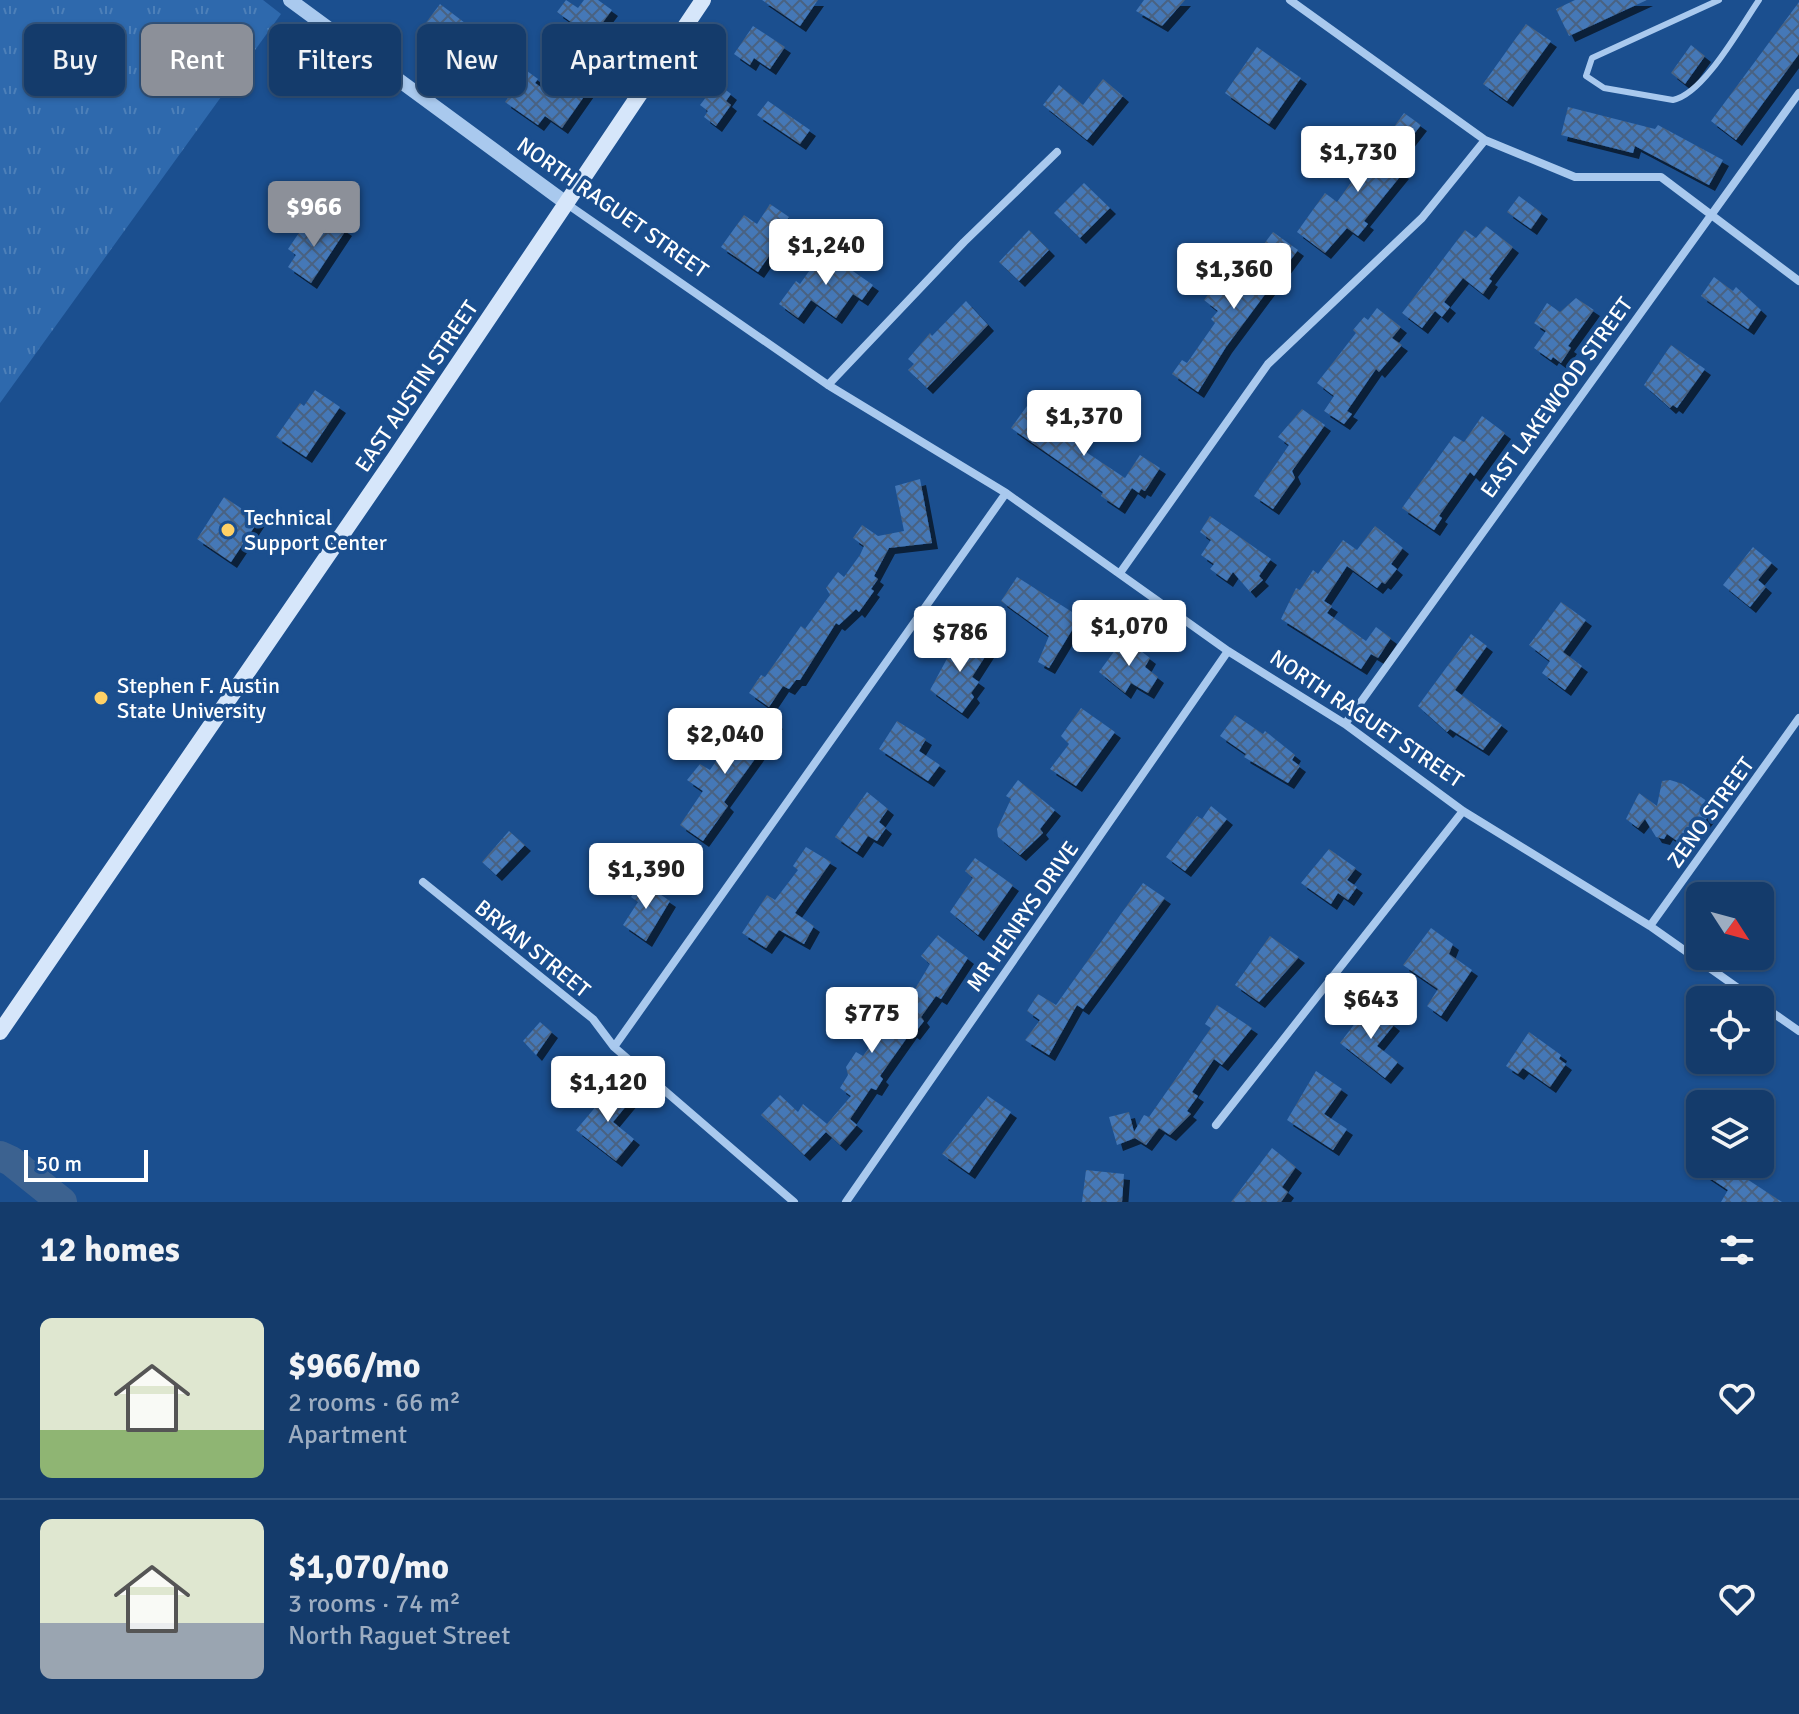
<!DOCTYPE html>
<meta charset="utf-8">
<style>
:root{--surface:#143b6b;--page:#214673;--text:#f1f3f6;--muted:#9dadc1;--line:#33557e;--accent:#8c9099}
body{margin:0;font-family:Signika,sans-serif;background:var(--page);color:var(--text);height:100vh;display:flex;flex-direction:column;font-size:30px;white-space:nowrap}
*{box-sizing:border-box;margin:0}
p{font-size:26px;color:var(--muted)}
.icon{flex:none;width:44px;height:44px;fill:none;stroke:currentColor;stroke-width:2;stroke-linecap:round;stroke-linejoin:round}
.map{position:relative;height:1202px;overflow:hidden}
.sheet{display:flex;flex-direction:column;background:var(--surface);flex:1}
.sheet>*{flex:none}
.hud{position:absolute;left:24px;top:24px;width:800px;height:72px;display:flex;gap:16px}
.needle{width:52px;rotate:126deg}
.tools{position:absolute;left:1686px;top:882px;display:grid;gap:16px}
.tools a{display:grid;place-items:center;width:88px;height:88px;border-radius:12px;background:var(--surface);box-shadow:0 2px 6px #0004,0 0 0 2px var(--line);font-size:40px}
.scale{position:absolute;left:24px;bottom:20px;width:124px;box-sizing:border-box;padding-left:8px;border:4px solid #fff;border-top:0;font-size:22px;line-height:28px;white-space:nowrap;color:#fff;-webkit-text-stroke:6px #1b4f8f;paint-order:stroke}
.price{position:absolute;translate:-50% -68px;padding:0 18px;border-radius:8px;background:#fff;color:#222;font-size:26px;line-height:52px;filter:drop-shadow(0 2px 4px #0008)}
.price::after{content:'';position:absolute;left:50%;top:48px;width:24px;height:18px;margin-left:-12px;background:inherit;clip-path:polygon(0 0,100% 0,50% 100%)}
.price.current{background:var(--accent);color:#fff}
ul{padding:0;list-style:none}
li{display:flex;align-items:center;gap:24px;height:200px;padding:0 40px}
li+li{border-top:2px solid var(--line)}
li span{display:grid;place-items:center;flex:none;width:224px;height:160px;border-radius:12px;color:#555}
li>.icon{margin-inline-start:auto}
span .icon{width:96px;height:96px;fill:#fffc;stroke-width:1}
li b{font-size:34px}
h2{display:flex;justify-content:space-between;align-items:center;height:96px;padding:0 40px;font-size:34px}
.chip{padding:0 28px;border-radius:12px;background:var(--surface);box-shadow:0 2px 6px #0004,0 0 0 2px var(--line);font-size:28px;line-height:72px}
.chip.current{background:var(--accent);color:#fff}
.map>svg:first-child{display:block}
</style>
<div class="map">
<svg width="1799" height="1202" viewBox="0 0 1799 1202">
<defs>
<pattern id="grass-tufts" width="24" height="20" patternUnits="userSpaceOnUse" patternTransform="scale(2)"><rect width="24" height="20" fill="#2e69ad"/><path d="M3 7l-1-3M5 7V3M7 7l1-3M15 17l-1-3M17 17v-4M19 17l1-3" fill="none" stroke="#4d80b9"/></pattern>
<pattern id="building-cross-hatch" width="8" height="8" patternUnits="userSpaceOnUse" patternTransform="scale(2)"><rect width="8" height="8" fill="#4478b7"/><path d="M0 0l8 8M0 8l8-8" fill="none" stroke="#486282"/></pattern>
<filter id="shadow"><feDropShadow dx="6" dy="6" stdDeviation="0" flood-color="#0009"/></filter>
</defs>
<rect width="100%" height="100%" fill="#1b4f8f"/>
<path fill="url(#grass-tufts)" d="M0,0H263L281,14L0,403Z"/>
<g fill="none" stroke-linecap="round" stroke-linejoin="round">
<path stroke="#3c6290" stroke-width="30" d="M0,1156L11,1161L62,1202"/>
</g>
<path fill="url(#building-cross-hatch)" filter="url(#shadow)" d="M566,0L578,8L584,0H598L612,10L592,37L557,12Z
M762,0H818L800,26Z
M1144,0H1185L1162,26L1136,11Z
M1575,0H1647L1569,36L1556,9Z
M1799,2V54L1736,140L1711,121Z
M440,4L486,39L493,30L510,43L490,69L484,64L482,68L472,62L467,68L439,47L442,43L422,28Z
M1526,24L1551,41L1507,101L1483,84Z
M753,26L785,47L770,69L754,58L750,65L734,54Z
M1691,45L1705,56L1685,84L1671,73Z
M1257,47L1301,78L1269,124L1225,93Z
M527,71L538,79L535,83L555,97L571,74L590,88L562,128L545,116L538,125L505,102Z
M1103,79L1123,96L1087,140L1043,105L1059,85L1083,105Z
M717,83L731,94L726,101L731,105L716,126L704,117L708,111L700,105Z
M768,101L810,130L800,144L757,115Z
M1568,107L1655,129L1658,125L1723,160L1709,185L1635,146L1633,153L1561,135Z
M1404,113L1421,125L1390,165L1403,173L1364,221L1368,224L1358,236L1347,228L1325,253L1297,232L1325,193L1337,202L1357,174L1363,179L1391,141L1386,138Z
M1084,183L1110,208L1080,238L1054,213Z
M1519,196L1542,213L1531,229L1507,212Z
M770,204L789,217L776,237L780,240L758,272L721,247L744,215L757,224Z
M331,220L346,230L311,283L288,267L296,255L288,249L305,224L321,235Z
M1486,226L1513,247L1489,279L1492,281L1483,294L1463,278L1444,302L1450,307L1442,317L1435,311L1422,328L1402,313L1465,230L1476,238Z
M1029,230L1049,250L1019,281L999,262Z
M1273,232L1298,250L1226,347L1198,392L1172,374L1182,360L1187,363L1215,323L1211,319L1218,311L1204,300L1221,277L1234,286L1240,279L1246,284L1269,253L1261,248Z
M826,247L837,254L834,258L873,285L862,300L853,294L836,318L811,300L798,318L779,304L796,281L800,284Z
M1714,277L1733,291L1736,287L1761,310L1748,329L1701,296Z
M1576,298L1594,310L1568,346L1571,348L1561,363L1553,357L1551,360L1534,348L1546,331L1534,323L1547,303L1560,312Z
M966,301L988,325L927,388L908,370L914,364L908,359L930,333L932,336Z
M1377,308L1401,327L1392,338L1402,345L1379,372L1376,369L1347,411L1352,414L1344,424L1324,411L1334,396L1317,383L1356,333L1353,330L1364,317L1368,320Z
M1671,345L1705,369L1677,408L1673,405L1670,408L1644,385Z
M315,390L340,407L306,457L276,437L300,403L304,406Z
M1027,406L1059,428L1062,424L1085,440L1080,448L1125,478L1140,455L1160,468L1145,491L1141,489L1139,493L1132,488L1119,508L1101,496L1103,492L1011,428Z
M1302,409L1325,425L1292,471L1295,478L1273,509L1254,496L1289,445L1278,437Z
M1482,416L1505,433L1474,476L1470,472L1439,516L1442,518L1434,530L1402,508L1454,436L1464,442Z
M920,479L932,543L889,548L874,576L878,579L871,589L874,591L859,612L856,609L839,625L836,623L800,680H796L789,689L783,686L769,707L749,693L761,675L765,677L801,626L805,629L830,595L826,588L838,572L844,577L860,555L864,546L853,538L862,525L878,536L904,531L895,486Z
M224,497L259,520L231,562L197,539Z
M1210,516L1271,559L1259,576L1263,580L1250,592L1233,572L1227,581L1210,569L1214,564L1201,555L1211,540L1200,532Z
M1375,526L1403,548L1391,564L1397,569L1385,584L1382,582L1377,588L1347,566L1324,601L1332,606L1327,613L1366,641L1376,627L1391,638L1378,658L1371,654L1361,669L1281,619L1296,588L1300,590L1313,570L1318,574L1343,540L1357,550Z
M1753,547L1772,563L1758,580L1766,587L1750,607L1723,585Z
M1017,577L1080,617L1049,668L1038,662L1049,636L1001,601Z
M1561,602L1586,620L1563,652L1582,666L1565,690L1542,673L1550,661L1529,645Z
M1471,634L1487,646L1455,690L1502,725L1483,750L1450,729L1447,732L1418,706Z
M969,635L990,649L972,677L979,682L971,693L974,697L962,713L930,690L949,655L953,656Z
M1124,638L1150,658L1145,667L1158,677L1148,693L1131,683L1125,693L1099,672Z
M1081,708L1115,732L1076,786L1050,769L1069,744L1061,736Z
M765,715L777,723L767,736L770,738L724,802L728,806L703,841L680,825L703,791L687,780L700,764L710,770L743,721L756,729Z
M1235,715L1263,734L1265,731L1295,755L1292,760L1300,766L1288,783L1244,757L1246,754L1220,736Z
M897,721L926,739L919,751L940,765L928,781L879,749Z
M1018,780L1055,810L1040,829L1043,833L1020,855L998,837L997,829L1011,799L1006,796Z
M1670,780L1683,784L1715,807L1686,847L1667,834L1664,839L1656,837L1645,819L1638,828L1626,819L1639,793L1657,806L1662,781Z
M867,792L888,809L879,822L886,828L877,841L868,836L857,852L835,837Z
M1211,806L1227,819L1185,871L1166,857L1197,816L1202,819Z
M509,831L525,845L496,875L482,862Z
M806,847L831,862L795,913L814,926L804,944L779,930L766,948L742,933L767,895L775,900L798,870L793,866Z
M1329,849L1356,868L1347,880L1357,887L1348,900L1338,893L1331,904L1301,883Z
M975,858L1013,885L978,935L950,912L973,878L965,871Z
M642,882L670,901L646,941L623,925L638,902L631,897Z
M1143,883L1165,898L1083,1009L1077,1005L1049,1055L1025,1040L1040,1020L1027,1011L1038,994L1056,1005Z
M1431,928L1453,944L1449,954L1472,970L1441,1016L1427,1006L1438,989L1403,965Z
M938,935L968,958L941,999L936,996L921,1017L924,1021L914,1034L911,1032L880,1076L883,1079L876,1090L871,1088L850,1119L857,1125L840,1145L826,1132L804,1155L761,1115L780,1095L798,1112L803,1104L827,1124L851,1096L840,1088L848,1075L846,1067L856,1052L863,1056L908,992L912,994L930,964L921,956Z
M1270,936L1299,957L1259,1002L1235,985Z
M1217,1005L1252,1028L1222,1065L1214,1059L1192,1092L1198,1096L1187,1111L1191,1114L1170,1135L1159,1128L1146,1145L1135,1138L1117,1145L1109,1117L1129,1112L1134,1132L1144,1115L1149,1117L1211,1028L1205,1024Z
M1369,1005L1394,1025L1377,1046L1398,1062L1385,1078L1340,1043Z
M540,1022L552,1032L536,1055L523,1041Z
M1529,1032L1561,1055L1559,1059L1566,1064L1550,1087L1523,1068L1518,1074L1506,1066Z
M1316,1071L1342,1089L1324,1114L1347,1129L1333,1150L1287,1120Z
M614,1085L632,1099L613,1122L634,1139L616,1161L576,1130Z
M988,1096L1011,1112L969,1173L942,1154Z
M1272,1148L1296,1167L1282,1187L1288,1192L1281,1202H1231Z
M1706,1164H1724L1782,1202H1721L1728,1190L1701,1172Z
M1086,1170L1124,1174L1122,1202H1082Z"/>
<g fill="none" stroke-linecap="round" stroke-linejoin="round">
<path stroke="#a9c9ee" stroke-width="6" d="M1719,0L1592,58L1586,76L1604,88L1673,100C1704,94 1741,26 1759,0"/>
<path stroke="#a9c9ee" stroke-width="8" d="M1290,0L1485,140L1575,177H1661L1799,281
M567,204L828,385L1006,493L1228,651L1345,724L1463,811L1650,926L1755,1000
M828,385L964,242L1057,152
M1120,573L1268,364L1422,218L1485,140
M1345,724L1799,93
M423,882L593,1019L614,1047L794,1202
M1650,926L1799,718
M1760,1004L1799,1031
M614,1047L1006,493
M1216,1125L1463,811
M846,1202L1228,651"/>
<path stroke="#a9c9ee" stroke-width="14" d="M290,0L566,203"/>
<path stroke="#d6e6fa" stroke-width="16" d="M0,1032L394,459L703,0"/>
</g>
<g fill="#ffd166" stroke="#1b4f8f" stroke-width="3">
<circle cx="228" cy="530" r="8"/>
<circle cx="101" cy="698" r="8"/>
</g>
<g text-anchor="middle" stroke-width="7" stroke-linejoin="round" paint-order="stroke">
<g font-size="22" fill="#fff" stroke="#1b4f8f">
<text transform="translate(613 207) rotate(35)" y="8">NORTH RAGUET STREET</text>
<text transform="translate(416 386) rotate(-56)" y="8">EAST AUSTIN STREET</text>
<text transform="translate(1556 397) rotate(-54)" y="8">EAST LAKEWOOD STREET</text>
<text transform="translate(1367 718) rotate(34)" y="8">NORTH RAGUET STREET</text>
<text transform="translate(1710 812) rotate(-54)" y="8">ZENO STREET</text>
<text transform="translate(1022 916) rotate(-55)" y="8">MR HENRYS DRIVE</text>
<text transform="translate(533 948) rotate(39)" y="8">BRYAN STREET</text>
</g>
<g font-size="22" fill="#fff" stroke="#1b4f8f" text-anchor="start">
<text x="244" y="525">Technical<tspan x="244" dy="25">Support Center</tspan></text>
<text x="117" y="693">Stephen F. Austin<tspan x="117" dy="25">State University</tspan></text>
</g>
</g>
</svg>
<div class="tools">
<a><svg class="needle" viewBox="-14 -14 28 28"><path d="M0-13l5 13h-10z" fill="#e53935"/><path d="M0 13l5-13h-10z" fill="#9dadc1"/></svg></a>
<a><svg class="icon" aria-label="locate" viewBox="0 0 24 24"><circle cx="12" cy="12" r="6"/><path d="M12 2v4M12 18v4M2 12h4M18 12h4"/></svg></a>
<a><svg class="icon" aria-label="layers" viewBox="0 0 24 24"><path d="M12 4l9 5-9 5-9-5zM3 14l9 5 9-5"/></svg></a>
</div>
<div class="scale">50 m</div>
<b class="price" style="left:1358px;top:194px">$1,730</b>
<b class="price current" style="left:314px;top:249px">$966</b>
<b class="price" style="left:826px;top:287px">$1,240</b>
<b class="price" style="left:1234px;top:311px">$1,360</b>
<b class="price" style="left:1084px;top:458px">$1,370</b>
<b class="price" style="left:1129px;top:668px">$1,070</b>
<b class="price" style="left:960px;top:674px">$786</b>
<b class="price" style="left:725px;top:776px">$2,040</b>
<b class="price" style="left:646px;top:911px">$1,390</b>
<b class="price" style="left:1371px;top:1041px">$643</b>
<b class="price" style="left:872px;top:1055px">$775</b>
<b class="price" style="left:608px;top:1124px">$1,120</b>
<div class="hud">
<a class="chip">Buy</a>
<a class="chip current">Rent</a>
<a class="chip">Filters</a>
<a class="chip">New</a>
<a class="chip">Apartment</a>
</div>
</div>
<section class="sheet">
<h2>12 homes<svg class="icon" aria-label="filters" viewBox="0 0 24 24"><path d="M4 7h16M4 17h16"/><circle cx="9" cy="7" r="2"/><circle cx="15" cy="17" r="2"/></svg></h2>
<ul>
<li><span style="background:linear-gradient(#dfe7d0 70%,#8fb573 0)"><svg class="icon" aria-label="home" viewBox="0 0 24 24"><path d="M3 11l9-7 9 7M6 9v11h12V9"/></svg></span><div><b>$966/mo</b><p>2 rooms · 66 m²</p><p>Apartment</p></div><svg class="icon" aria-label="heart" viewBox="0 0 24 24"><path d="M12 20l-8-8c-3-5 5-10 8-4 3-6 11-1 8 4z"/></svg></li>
<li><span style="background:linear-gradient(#dfe7d0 65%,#9aa5b1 0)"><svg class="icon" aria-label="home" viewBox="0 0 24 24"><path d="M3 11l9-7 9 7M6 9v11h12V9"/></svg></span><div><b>$1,070/mo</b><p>3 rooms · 74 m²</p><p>North Raguet Street</p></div><svg class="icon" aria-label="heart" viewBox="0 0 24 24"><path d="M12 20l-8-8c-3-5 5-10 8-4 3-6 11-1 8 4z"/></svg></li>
</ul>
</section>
